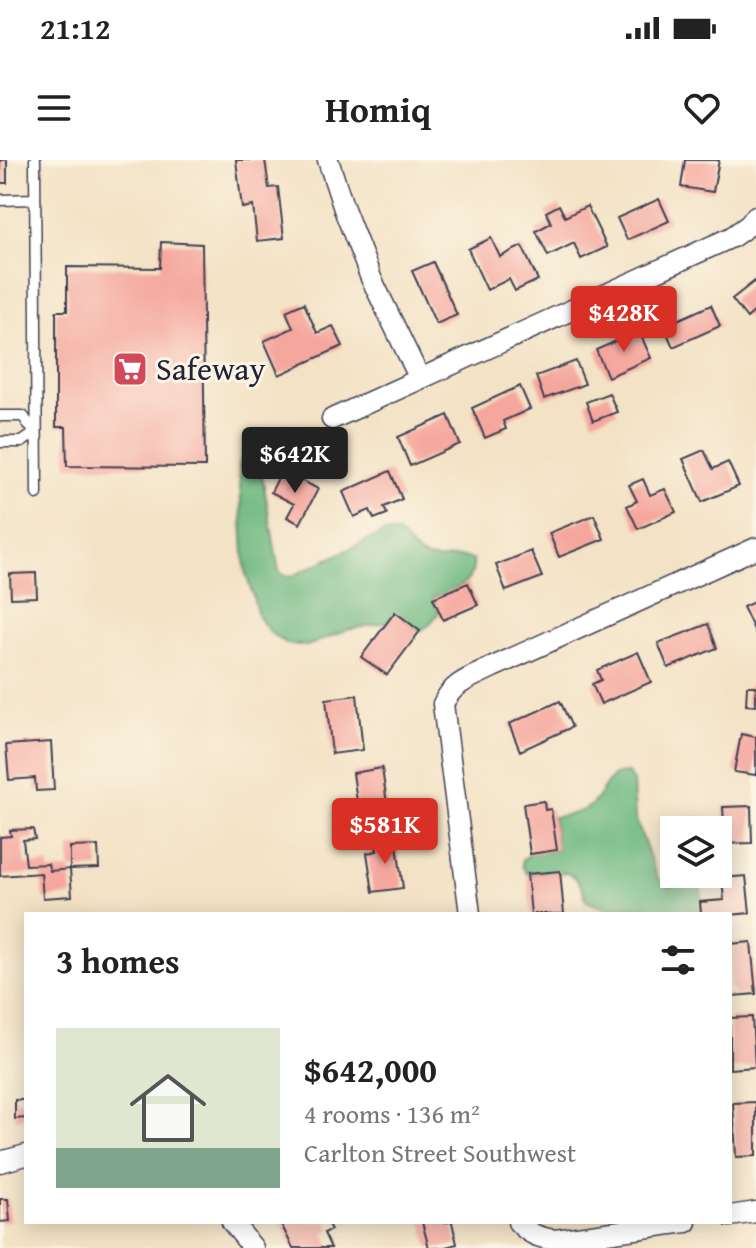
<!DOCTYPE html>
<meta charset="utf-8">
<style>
:root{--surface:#fff;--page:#f2f2f2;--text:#222;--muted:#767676;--line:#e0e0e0;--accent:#d93025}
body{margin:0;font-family:"Gentium Book Plus",serif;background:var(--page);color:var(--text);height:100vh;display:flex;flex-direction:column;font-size:30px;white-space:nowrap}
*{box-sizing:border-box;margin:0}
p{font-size:26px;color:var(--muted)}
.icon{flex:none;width:44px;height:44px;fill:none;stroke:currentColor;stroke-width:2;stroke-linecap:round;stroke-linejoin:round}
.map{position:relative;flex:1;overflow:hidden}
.sheet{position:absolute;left:24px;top:752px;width:708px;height:312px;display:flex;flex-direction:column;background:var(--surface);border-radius:0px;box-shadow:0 4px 20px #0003}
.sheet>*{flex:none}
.fabs{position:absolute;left:660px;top:656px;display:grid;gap:16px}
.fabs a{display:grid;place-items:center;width:72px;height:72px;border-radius:0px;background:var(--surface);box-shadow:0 4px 20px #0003;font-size:40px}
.price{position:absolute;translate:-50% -68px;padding:0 18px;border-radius:8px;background:var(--accent);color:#fff;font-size:26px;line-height:52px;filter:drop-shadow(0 2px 4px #0008)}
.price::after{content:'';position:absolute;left:50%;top:48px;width:24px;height:18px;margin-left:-12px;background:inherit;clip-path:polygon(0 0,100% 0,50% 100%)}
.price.on{background:#222;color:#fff}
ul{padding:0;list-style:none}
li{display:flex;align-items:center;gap:24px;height:200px;padding:0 32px}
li+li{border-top:2px solid var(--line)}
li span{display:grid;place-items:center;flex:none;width:224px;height:160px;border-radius:0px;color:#555}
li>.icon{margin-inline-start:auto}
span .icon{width:96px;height:96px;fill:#fffc;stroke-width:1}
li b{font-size:34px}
h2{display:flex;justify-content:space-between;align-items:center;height:96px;padding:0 32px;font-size:34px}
.status{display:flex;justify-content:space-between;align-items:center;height:56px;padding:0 40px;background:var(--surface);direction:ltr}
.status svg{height:22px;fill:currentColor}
header{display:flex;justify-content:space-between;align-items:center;height:104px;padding:0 32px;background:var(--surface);font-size:36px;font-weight:600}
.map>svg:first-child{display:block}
</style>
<div class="status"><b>21:12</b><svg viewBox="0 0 49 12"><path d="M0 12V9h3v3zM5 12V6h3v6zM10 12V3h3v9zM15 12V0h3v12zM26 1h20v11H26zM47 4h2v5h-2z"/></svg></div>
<header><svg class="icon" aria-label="menu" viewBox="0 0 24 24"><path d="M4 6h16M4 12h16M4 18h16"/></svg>Homiq<svg class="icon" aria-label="heart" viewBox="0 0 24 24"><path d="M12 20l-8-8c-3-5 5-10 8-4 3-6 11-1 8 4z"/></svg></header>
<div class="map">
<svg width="756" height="1088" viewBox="0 0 756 1088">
<rect width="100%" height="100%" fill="#fcf5e5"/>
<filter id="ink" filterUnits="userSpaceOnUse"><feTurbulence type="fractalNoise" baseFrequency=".0125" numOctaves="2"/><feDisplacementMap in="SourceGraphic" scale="16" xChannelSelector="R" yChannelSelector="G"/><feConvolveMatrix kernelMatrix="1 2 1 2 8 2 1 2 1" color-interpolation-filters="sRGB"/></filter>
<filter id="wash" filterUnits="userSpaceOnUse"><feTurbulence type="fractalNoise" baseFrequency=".006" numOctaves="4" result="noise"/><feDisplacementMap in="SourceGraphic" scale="32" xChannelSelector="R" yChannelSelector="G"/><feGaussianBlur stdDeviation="1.8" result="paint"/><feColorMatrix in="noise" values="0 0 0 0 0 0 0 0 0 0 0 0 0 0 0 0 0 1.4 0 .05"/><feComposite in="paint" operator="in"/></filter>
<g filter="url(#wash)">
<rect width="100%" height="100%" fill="#f3e2c5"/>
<path fill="#6db880" stroke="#486d5e" stroke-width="2" d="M249,286L254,287L260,304L279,411L283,415L290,417L383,373H398C406,380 413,392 422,396C441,405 456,392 473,400C476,425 452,430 433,438L439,452L429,465L420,471L395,453L387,462L347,470L307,486L288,484L273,475L258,457L253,436L245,411L239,306L244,290Z
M628,613L633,622L635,657L657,717L669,727L684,722L698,720C704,733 700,740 701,754H652L645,747L609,750L586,741C579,704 557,712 527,714L522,706V700L530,694L557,690L553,657C566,655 579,654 590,646C600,638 608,618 615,615C619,613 624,614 628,613Z"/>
<g id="blocks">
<path fill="#f5a79e" d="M0,0H7V23H0Z
M236,0H265L269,28L278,27L284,78L257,81L253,46L242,48Z
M685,0H719L713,32L681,27Z
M659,39L669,61L627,80L617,58Z
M559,45L565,57L587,46L607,87L581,99L574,83L548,96L536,71L551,63L546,52Z
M491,78L500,97L522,86L538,120L515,131L509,119L487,130L468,89Z
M161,82L202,84L205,307L67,306L66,267H56V151H67V107L160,108Z
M433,102L457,155L436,164L412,111Z
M756,120V150L747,158L732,139Z
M304,143L317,173L333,166L343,186L279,215L264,181L293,168L286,151Z
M711,145L720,166L673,187L664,166Z
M639,171L651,198L608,217L596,190Z
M576,201L585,224L544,239L536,216Z
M520,226L530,249L503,261L506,269L485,278L472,248Z
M609,233L617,252L593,261L586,242Z
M448,255L460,284L410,306L398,277Z
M704,290L713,309L728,302L739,326L702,342L683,299Z
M282,310L318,329L300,364L287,357L294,344L271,332Z
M390,311L402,339L384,347L387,354L374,359L370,350L354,357L343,332Z
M643,319L650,335L665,329L676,352L638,369L627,346L637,341L629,325Z
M594,355L604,379L559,397L549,373Z
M531,391L542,417L506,431L496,405Z
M36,413L37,437L11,438L10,414Z
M468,423L478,445L443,460L433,438Z
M756,441V474L743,447Z
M395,452L420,471L387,515L361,497Z
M708,464L717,488L668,508L658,483Z
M638,492L651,522L601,544L592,524L601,520L597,510Z
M747,526H756V546L746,545Z
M357,535L363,590L332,594L326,539Z
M560,541L572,567L520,591L509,564Z
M741,574L756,577V615L734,612Z
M51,582L54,630L36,631L35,618L9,620L6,585Z
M382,608L389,658L360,663L353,613Z
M544,641L545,650L551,649L557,690L530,694L523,644Z
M751,646L752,683L718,684V670H715V664L724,663L723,647Z
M33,669L35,679L23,680L26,705L48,704L50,711L70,709L72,736L43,738L41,713L0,716V677L11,676L10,670Z
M396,678L403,728L373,732L367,693L377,691L375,681Z
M98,686L99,708L70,709V687Z
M560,711L564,754H531L527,714Z
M746,716L750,753L730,755L701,754L700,742L724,740L722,718Z
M751,782L756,834L733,836V829L730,830V784Z
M752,857L755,907L730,909V858Z
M15,940H26V958L15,959Z
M756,942V996L736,997L733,943Z
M0,1039H8L10,1061L0,1062Z
M286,1062H327L331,1070L324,1073L331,1088H293L281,1064Z
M422,1062H452L457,1084L442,1088H429Z"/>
</g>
</g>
<g filter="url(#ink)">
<use href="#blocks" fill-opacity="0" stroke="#413f50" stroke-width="2"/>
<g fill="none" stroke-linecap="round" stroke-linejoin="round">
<defs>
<path id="service" d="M35,0L37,334
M0,40L35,39
M0,256H23L35,273L22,282H0"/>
<path id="minor" d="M328,0L344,49L371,118L420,219
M332,259L732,77L749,65L756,56
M470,754L443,544C453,522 473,517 493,507L756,388
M0,1002L26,995
M730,1056L756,1052
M232,1062L253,1088
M518,1062C529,1074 539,1078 555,1080L686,1062"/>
</defs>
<use href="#service" stroke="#413f50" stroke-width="13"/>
<use href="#minor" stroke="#413f50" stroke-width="23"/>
<use href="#service" stroke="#fff" stroke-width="10"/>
<use href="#minor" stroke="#fff" stroke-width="20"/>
</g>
</g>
<defs>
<symbol id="supermarket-square" viewBox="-11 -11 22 22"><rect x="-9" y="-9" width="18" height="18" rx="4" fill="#d1495b" stroke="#fcf5e5"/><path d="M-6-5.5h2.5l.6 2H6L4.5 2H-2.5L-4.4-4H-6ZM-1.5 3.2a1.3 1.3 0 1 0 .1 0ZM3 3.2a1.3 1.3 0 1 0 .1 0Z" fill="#fff"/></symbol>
</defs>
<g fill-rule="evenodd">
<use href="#supermarket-square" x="110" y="189" width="40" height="40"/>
</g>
<g text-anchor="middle" stroke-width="6" stroke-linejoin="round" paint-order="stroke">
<g font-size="32" fill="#22223b" stroke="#fcf5e5" text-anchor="start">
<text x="156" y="220">Safeway</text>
</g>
</g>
</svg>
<div class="fabs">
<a><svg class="icon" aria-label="layers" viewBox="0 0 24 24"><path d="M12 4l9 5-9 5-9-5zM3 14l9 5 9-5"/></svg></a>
</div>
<b class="price" style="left:624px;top:194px">$428K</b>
<b class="price on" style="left:295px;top:335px">$642K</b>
<b class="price" style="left:385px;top:706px">$581K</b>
<section class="sheet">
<h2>3 homes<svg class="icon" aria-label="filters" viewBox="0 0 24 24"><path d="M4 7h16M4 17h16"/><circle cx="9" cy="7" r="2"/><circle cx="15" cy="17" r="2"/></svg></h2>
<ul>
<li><span style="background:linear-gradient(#dfe7d0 75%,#7fa58c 0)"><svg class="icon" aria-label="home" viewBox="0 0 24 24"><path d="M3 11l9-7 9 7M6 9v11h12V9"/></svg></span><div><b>$642,000</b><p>4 rooms · 136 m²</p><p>Carlton Street Southwest</p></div></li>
</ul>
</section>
</div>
